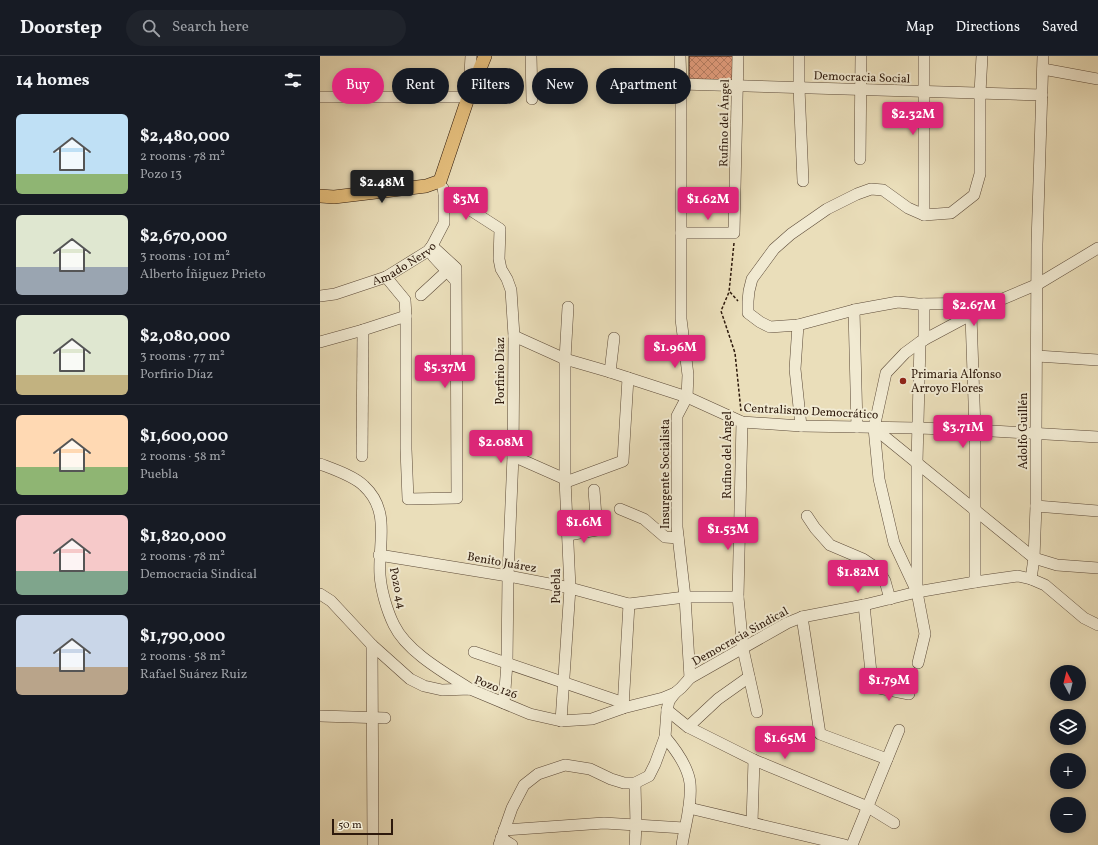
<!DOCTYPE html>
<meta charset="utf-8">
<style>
:root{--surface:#171b24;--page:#20242c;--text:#f1f3f6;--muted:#9ea1a6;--line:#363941;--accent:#db2777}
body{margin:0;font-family:Vollkorn,serif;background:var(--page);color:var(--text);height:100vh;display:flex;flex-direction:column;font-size:15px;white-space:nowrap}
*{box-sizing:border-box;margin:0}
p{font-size:13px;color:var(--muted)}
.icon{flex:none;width:22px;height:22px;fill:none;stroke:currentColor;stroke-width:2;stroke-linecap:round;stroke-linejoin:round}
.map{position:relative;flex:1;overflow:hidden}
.side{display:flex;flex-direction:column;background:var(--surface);width:320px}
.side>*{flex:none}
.guide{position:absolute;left:12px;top:12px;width:380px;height:36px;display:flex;gap:8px}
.needle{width:26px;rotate:353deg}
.fabs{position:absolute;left:730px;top:609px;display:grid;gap:8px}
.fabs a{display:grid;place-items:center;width:36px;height:36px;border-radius:50%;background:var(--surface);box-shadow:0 2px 6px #0003;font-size:20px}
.scale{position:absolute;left:12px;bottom:10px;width:61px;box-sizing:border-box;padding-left:4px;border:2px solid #2d190c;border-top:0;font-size:11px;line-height:14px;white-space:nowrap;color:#2d190c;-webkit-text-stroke:3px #f1ead2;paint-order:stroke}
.price{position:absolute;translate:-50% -34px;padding:0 9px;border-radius:4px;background:var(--accent);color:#fff;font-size:13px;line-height:26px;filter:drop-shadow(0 1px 2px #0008)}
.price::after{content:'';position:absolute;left:50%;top:24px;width:12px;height:9px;margin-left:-6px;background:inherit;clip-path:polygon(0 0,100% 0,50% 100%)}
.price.active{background:#222;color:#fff}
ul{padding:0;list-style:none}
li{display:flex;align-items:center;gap:12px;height:100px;padding:0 16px}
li+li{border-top:1px solid var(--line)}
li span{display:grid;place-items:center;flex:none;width:112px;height:80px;border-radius:6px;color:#555}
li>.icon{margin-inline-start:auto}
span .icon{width:48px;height:48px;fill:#fffc;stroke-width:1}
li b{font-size:17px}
h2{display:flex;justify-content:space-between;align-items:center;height:48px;padding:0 16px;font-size:17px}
.pill{padding:0 14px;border-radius:18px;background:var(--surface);box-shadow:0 2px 6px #0003;font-size:14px;line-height:36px}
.pill.active{background:var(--accent);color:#fff}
header{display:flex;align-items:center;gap:24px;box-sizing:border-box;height:56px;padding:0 20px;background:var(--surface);border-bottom:1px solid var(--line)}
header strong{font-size:19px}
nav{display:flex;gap:22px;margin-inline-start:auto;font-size:14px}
.search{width:280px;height:36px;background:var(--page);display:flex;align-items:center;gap:10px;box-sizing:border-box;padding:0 14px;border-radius:22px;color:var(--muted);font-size:15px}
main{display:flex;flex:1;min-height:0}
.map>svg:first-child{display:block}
</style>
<header>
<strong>Doorstep</strong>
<div class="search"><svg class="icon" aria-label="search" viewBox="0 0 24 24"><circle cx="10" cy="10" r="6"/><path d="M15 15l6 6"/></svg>Search here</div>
<nav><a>Map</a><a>Directions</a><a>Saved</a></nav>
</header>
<main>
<section class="side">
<h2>14 homes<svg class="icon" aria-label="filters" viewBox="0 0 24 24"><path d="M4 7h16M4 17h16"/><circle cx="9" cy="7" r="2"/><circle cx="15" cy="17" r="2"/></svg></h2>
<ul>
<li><span style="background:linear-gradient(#bfe0f5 75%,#8fb573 0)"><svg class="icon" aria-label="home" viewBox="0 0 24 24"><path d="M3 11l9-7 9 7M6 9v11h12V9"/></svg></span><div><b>$2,480,000</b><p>2 rooms · 78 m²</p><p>Pozo 13</p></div></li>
<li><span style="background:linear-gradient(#dfe7d0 65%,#9aa5b1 0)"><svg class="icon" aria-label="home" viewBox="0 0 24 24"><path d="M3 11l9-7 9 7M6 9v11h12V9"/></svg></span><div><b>$2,670,000</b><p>3 rooms · 101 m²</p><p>Alberto Íñiguez Prieto</p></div></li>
<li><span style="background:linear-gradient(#dfe7d0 75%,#c2b280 0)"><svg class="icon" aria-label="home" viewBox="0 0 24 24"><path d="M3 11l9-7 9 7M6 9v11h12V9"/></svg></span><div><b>$2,080,000</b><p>3 rooms · 77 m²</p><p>Porfirio Díaz</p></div></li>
<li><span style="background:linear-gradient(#ffd9b3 65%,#8fb573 0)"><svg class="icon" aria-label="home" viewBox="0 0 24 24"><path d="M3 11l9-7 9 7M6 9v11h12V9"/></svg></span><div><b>$1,600,000</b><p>2 rooms · 58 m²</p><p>Puebla</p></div></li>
<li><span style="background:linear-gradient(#f6c9c9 70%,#7fa58c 0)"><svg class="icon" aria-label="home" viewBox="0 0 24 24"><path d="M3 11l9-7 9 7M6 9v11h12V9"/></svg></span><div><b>$1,820,000</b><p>2 rooms · 78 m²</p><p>Democracia Sindical</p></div></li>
<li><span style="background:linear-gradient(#c9d6e8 65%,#b9a48a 0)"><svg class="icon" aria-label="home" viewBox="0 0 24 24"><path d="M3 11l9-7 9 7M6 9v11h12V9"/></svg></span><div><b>$1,790,000</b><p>2 rooms · 58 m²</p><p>Rafael Suárez Ruiz</p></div></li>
</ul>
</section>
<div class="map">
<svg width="778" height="789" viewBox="0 0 778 789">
<defs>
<pattern id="building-cross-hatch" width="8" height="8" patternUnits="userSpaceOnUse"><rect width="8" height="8" fill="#e09b7b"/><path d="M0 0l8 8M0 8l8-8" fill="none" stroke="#b67e63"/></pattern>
</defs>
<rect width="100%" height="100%" fill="#eadeba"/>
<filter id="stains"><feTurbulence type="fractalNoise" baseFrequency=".005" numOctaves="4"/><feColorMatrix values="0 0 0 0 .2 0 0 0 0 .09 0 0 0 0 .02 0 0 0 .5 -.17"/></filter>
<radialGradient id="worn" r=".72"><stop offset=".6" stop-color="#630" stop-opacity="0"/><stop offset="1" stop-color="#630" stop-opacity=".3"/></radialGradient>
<path fill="url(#building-cross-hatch)" stroke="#2d190c" d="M369,0H416V26L369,25Z"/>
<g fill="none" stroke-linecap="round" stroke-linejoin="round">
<defs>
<g id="minor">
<path d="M211,0L212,43"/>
<path d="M360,0L361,28V263L368,319L367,341L357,360V471L365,541L370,622"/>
<path d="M479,0V32L483,125"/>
<path d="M662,0L660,37V118L654,139L631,157L604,159L588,152L563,134L551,133L537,138L507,153L471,178L454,193L432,223L429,235L428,245V257L440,266L450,271L478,269L534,254L578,246L598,248L673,247"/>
<path d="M723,13L778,23"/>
<path d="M361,28L722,39"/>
<path d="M149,35L151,0"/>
<path d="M0,41H138"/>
<path d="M540,103L541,0"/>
<path d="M124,137L180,173L179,203L181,213L187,223L191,234L194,280L193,400L188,520L187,607L184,647"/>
<path d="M604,159V0"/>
<path d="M361,177H414L418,0"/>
<path d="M113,200L135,224"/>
<path d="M66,221L85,244L86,260V393L88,443L137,442L136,212L112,190"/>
<path d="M101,239L127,215"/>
<path id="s1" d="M0,240L15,238L66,221L108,195L112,190L124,167V137L123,132"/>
<path d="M604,248V284"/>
<path d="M534,254L537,371"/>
<path d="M651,260L655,374V526"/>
<path d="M478,269L475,313L481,370"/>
<path d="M194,280L245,303L290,316L367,341L422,366L481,370L597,372L655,374L778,381"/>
<path d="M0,286L43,274L86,260"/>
<path d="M717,300L778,304"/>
<path d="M290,316L294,282"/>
<path d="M422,366L418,541L423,593L437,656"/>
<path d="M554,372L714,502L737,509L778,512"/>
<path d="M42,400L43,274"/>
<path d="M193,400L245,423"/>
<path d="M0,408C13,413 34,420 44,430C71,455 58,487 60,519C61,534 67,555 74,569C87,596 125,617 150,633"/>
<path d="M246,426L303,405L308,322"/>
<path d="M716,450L778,455"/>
<path d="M300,453L324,463L345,481L358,482"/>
<path d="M487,460L495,472L510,489L543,503L558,513L565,525L570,543"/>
<path d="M248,479L277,474L274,434"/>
<path d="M59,499L188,520L250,532L309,548L365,541H418"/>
<path d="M711,523L714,502L716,450V378L717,188L723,0"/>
<path d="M597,536L574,487L559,423L554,372L566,317L585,297L600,286L673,247L718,228L778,192"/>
<path d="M0,538L11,545L52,589L90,623L104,630L122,634L150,633L210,658L241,665L272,663L303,652L343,642L355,637L361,632L370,622L467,567L482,561L544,549L597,536L655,526L698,520L711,523L725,529L764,562L778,569"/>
<path d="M544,549L552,626L554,631L589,638"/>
<path d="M482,561L500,678L567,703"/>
<path d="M52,589L53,789"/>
<path d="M154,596L304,647"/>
<path d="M598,607L605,578L597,536V406L600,286"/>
<path d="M303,652L309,548"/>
<path d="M347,654L368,671L434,704L548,751L574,767"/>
<path d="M0,660L65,662"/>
<path d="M241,665L250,532L245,423V303L248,251"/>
<path d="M368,671L398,643L429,621"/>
<path d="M345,681C356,694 368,710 370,727C372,748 365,769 362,789"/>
<path d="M369,752L525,789"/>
<path d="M432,767L434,704"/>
<path d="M184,774L284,767L364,772"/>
<path d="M181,782L192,789"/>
<path d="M179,789L192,752L204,729L218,718L245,709L270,713L291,723L304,727H315L329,720L335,708L345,681L347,654L349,645L355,637"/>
<path d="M315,789L316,769L315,727"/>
<path d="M532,789L579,674"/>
</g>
<path id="major" d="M0,140L14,141L106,130L120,125L148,42L165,0"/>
</defs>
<use href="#minor" stroke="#5c4a38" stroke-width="12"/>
<use href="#major" stroke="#2d190c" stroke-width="14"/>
<path stroke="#2d190c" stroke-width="1.5" stroke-dasharray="3 2" stroke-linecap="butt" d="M414,187L409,236L401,255L415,297L421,355
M410,236L418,245"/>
<use href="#minor" stroke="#f1ead2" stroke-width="11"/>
<use href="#major" stroke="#e5bf7d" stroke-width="13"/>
</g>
<circle fill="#8f2418" stroke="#f1ead2" stroke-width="1.5" cx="583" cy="325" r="4"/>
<g text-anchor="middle" stroke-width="4" stroke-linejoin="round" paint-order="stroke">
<g font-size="12" fill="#2d190c" stroke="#f1ead2">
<text transform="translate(542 21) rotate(2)" y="4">Democracia Social</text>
<text transform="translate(404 67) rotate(-89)" y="4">Rufino del Ángel</text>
<text dy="4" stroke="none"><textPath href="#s1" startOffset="91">Amado Nervo</textPath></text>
<text transform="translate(180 315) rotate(-90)" y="4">Porfirio Díaz</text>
<text transform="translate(491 355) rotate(3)" y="4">Centralismo Democrático</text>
<text transform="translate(703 375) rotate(-90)" y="4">Adolfo Guillén</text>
<text transform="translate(407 399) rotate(-90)" y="4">Rufino del Ángel</text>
<text transform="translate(345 418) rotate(-90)" y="4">Insurgente Socialista</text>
<text transform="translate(182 506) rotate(10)" y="4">Benito Juárez</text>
<text transform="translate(236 530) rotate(-90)" y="4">Puebla</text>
<text transform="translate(78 532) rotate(78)" y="4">Pozo 44</text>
<text transform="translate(420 580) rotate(-29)" y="4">Democracia Sindical</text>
<text transform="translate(176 631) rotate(21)" y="4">Pozo 126</text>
</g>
<g font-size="12" fill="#2d190c" stroke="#f1ead2" text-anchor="start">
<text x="591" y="322">Primaria Alfonso<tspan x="591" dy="14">Arroyo Flores</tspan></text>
</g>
</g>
<rect width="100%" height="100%" filter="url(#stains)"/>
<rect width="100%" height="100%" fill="url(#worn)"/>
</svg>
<div class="fabs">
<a><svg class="needle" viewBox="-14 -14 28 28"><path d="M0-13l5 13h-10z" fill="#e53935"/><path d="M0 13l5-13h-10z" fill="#9ea1a6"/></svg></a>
<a><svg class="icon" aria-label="layers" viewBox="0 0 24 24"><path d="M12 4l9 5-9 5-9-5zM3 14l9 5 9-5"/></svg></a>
<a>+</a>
<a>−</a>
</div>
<div class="scale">50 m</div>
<b class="price" style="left:593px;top:80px">$2.32M</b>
<b class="price active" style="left:62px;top:148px">$2.48M</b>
<b class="price" style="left:146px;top:165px">$3M</b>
<b class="price" style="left:388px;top:165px">$1.62M</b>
<b class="price" style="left:654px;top:271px">$2.67M</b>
<b class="price" style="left:355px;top:313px">$1.96M</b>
<b class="price" style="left:125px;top:333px">$5.37M</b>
<b class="price" style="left:643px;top:393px">$3.71M</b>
<b class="price" style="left:181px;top:408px">$2.08M</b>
<b class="price" style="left:264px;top:488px">$1.6M</b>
<b class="price" style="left:408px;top:495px">$1.53M</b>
<b class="price" style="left:538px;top:538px">$1.82M</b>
<b class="price" style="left:569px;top:646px">$1.79M</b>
<b class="price" style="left:465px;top:704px">$1.65M</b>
<div class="guide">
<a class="pill active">Buy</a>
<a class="pill">Rent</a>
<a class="pill">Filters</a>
<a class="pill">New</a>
<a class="pill">Apartment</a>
</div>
</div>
</main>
